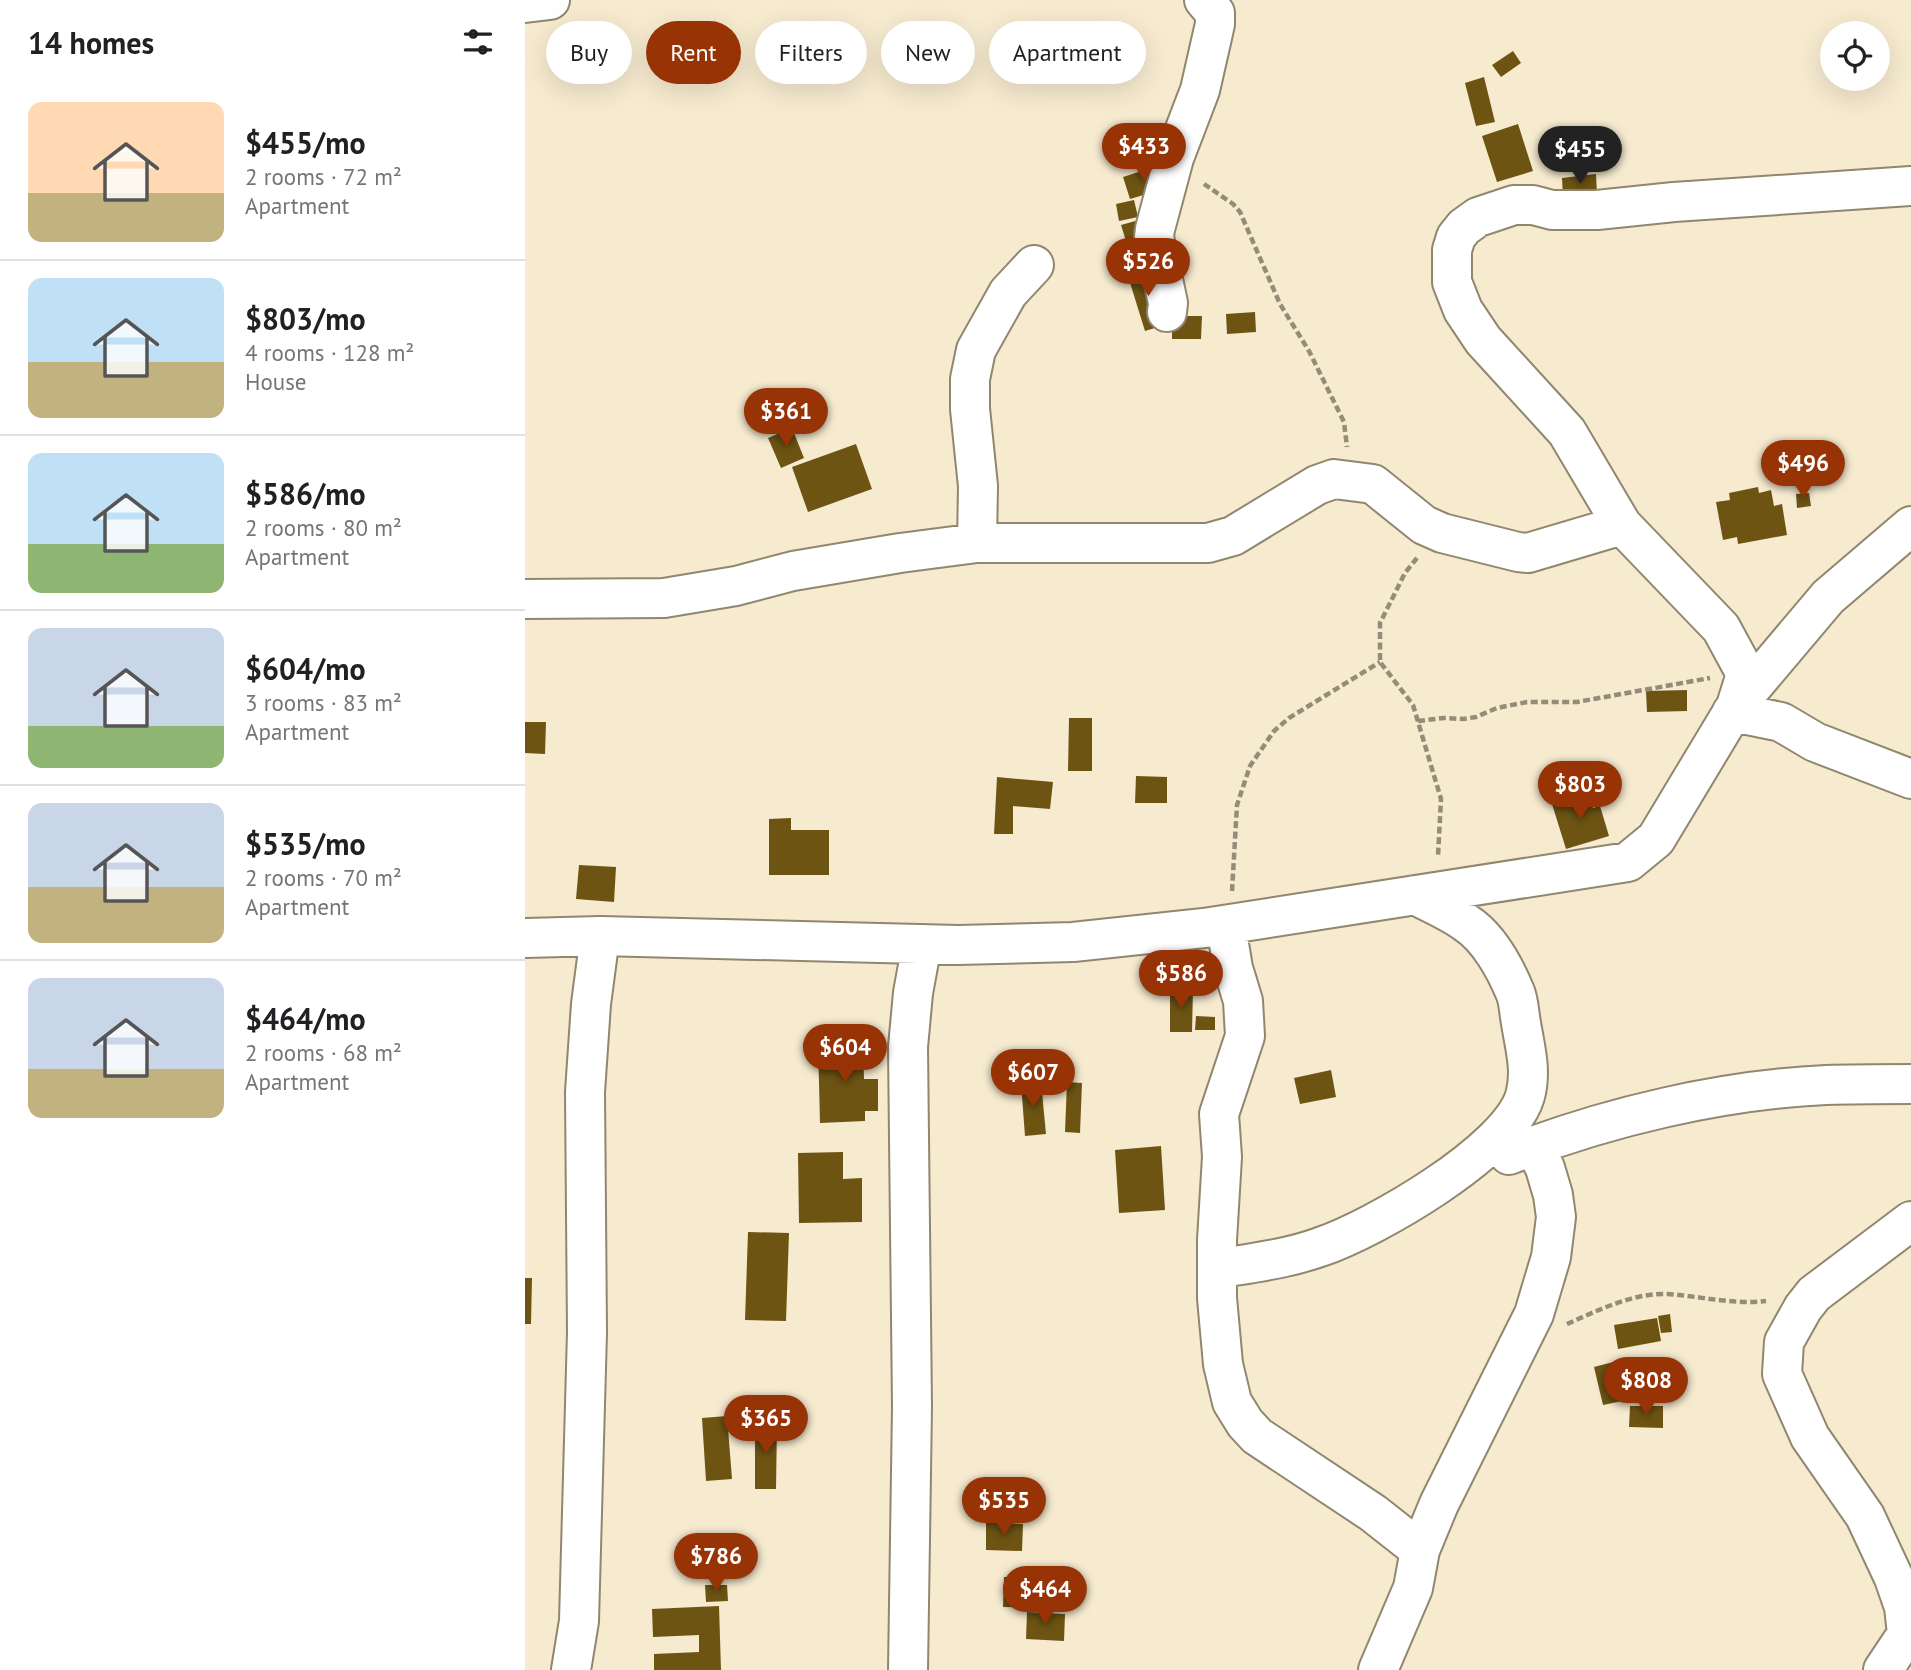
<!DOCTYPE html>
<meta charset="utf-8">
<style>
:root{--surface:#fff;--page:#f6f6f6;--text:#202124;--muted:#757577;--line:#e0e0e0;--accent:#983306}
body{margin:0;font-family:"PT Sans",sans-serif;background:var(--page);color:var(--text);height:100vh;display:flex;flex-direction:column;font-size:26px;white-space:nowrap}
*{box-sizing:border-box;margin:0}
p{font-size:23px;color:var(--muted)}
.icon{flex:none;width:38px;height:38px;fill:none;stroke:currentColor;stroke-width:2;stroke-linecap:round;stroke-linejoin:round}
.map{position:relative;flex:1;overflow:hidden}
.panel{display:flex;flex-direction:column;background:var(--surface);width:525px}
.panel>*{flex:none}
.top-card{position:absolute;left:21px;top:21px;width:665px;height:63px;display:flex;gap:14px}
.buttons{position:absolute;left:1295px;top:21px;display:grid;gap:14px}
.buttons a{display:grid;place-items:center;width:70px;height:70px;border-radius:50%;background:var(--surface);box-shadow:0 7px 28px #0002;font-size:35px}
.price{position:absolute;translate:-50% -60px;padding:0 16px;border-radius:24px;background:var(--accent);color:#fff;font-size:23px;line-height:46px;filter:drop-shadow(0 2px 4px #0008)}
.price::after{content:'';position:absolute;left:50%;top:42px;width:21px;height:16px;margin-left:-10px;background:inherit;clip-path:polygon(0 0,100% 0,50% 100%)}
.price.active{background:#222;color:#fff}
ul{padding:0;list-style:none}
li{display:flex;align-items:center;gap:21px;height:175px;padding:0 28px}
li+li{border-top:2px solid var(--line)}
li span{display:grid;place-items:center;flex:none;width:196px;height:140px;border-radius:14px;color:#555}
li>.icon{margin-inline-start:auto}
span .icon{width:84px;height:84px;fill:#fffc;stroke-width:1}
li b{font-size:30px}
h2{display:flex;justify-content:space-between;align-items:center;height:84px;padding:0 28px;font-size:30px}
.tag{padding:0 24px;border-radius:32px;background:var(--surface);box-shadow:0 7px 28px #0002;font-size:24px;line-height:63px}
.tag.active{background:var(--accent);color:#fff}
main{display:flex;flex:1;min-height:0}
.map>svg:first-child{display:block}
</style>
<main>
<section class="panel">
<h2>14 homes<svg class="icon" aria-label="filters" viewBox="0 0 24 24"><path d="M4 7h16M4 17h16"/><circle cx="9" cy="7" r="2"/><circle cx="15" cy="17" r="2"/></svg></h2>
<ul>
<li><span style="background:linear-gradient(#ffd9b3 65%,#c2b280 0)"><svg class="icon" aria-label="home" viewBox="0 0 24 24"><path d="M3 11l9-7 9 7M6 9v11h12V9"/></svg></span><div><b>$455/mo</b><p>2 rooms · 72 m²</p><p>Apartment</p></div></li>
<li><span style="background:linear-gradient(#bfe0f5 60%,#c2b280 0)"><svg class="icon" aria-label="home" viewBox="0 0 24 24"><path d="M3 11l9-7 9 7M6 9v11h12V9"/></svg></span><div><b>$803/mo</b><p>4 rooms · 128 m²</p><p>House</p></div></li>
<li><span style="background:linear-gradient(#bfe0f5 65%,#8fb573 0)"><svg class="icon" aria-label="home" viewBox="0 0 24 24"><path d="M3 11l9-7 9 7M6 9v11h12V9"/></svg></span><div><b>$586/mo</b><p>2 rooms · 80 m²</p><p>Apartment</p></div></li>
<li><span style="background:linear-gradient(#c9d6e8 70%,#8fb573 0)"><svg class="icon" aria-label="home" viewBox="0 0 24 24"><path d="M3 11l9-7 9 7M6 9v11h12V9"/></svg></span><div><b>$604/mo</b><p>3 rooms · 83 m²</p><p>Apartment</p></div></li>
<li><span style="background:linear-gradient(#c9d6e8 60%,#c2b280 0)"><svg class="icon" aria-label="home" viewBox="0 0 24 24"><path d="M3 11l9-7 9 7M6 9v11h12V9"/></svg></span><div><b>$535/mo</b><p>2 rooms · 70 m²</p><p>Apartment</p></div></li>
<li><span style="background:linear-gradient(#c9d6e8 65%,#c2b280 0)"><svg class="icon" aria-label="home" viewBox="0 0 24 24"><path d="M3 11l9-7 9 7M6 9v11h12V9"/></svg></span><div><b>$464/mo</b><p>2 rooms · 68 m²</p><p>Apartment</p></div></li>
</ul>
</section>
<div class="map">
<svg width="1386" height="1670" viewBox="0 0 1386 1670">
<rect width="100%" height="100%" fill="#f6eacf"/>
<path fill="#6d5413" d="M988,51L996,63L976,77L967,65Z
M959,77L970,122L951,126L940,83Z
M993,124L1008,171L972,182L957,136Z
M1036,144L1038,154L1024,158L1021,148Z
M1047,155L1066,156L1064,172L1046,170Z
M632,166L639,189L605,199L598,177Z
M1071,174L1072,195L1038,198L1037,178Z
M609,200L613,217L594,221L591,204Z
M614,220L618,235L601,241L596,225Z
M617,239L623,257L604,264L598,246Z
M626,266L643,324L620,331L602,273Z
M730,312L731,332L702,334L701,314Z
M647,316H677L676,339H647Z
M267,428L279,458L256,468L243,438Z
M331,444L347,489L283,512L267,467Z
M1233,487L1234,493L1246,490L1249,506L1257,504L1262,535L1213,544L1212,537L1198,540L1191,502L1205,500L1204,493Z
M1284,493L1286,506L1272,508L1271,494Z
M1162,690V711L1122,712L1121,691Z
M544,718H567V771H543Z
M0,722H21L20,754L0,753Z
M611,776L642,777V803H610Z
M472,777L528,782L525,809L488,806V834H469Z
M1064,793L1068,808L1075,806L1084,836L1041,849L1027,804Z
M266,818V830H304V875H244V819Z
M54,865L91,867L89,902L51,899Z
M645,989H668L667,1032H645Z
M671,1016L690,1017V1030H670Z
M338,1043L339,1079H353V1111H340V1121L295,1123L293,1044Z
M806,1070L811,1097L775,1104L769,1078Z
M516,1082L521,1134L500,1136L496,1083Z
M542,1082L557,1083L555,1133L540,1132Z
M636,1146L640,1210L594,1213L590,1150Z
M318,1152V1179L337,1178V1222L274,1223L273,1153Z
M223,1232L264,1233L261,1321L220,1320Z
M0,1278H7L6,1324H0Z
M1145,1314L1147,1332L1136,1333L1133,1316Z
M1132,1318L1136,1341L1093,1349L1089,1325Z
M1092,1361L1102,1400L1078,1405L1069,1367Z
M1105,1406H1138V1428L1104,1427Z
M202,1416L207,1479L181,1481L177,1418Z
M230,1422H252L251,1489H230Z
M461,1522L498,1524L497,1551L461,1550Z
M479,1577L524,1578V1608L478,1607Z
M180,1585H202L203,1601L181,1602Z
M194,1606L196,1670H129V1654L174,1652V1635L128,1637L127,1609Z
M502,1612L540,1614L539,1641L501,1639Z"/>
<g fill="none" stroke-linecap="round" stroke-linejoin="round">
<defs>
<path id="minor" d="M0,3L25,0
M642,312L643,303L629,237L630,229L649,158L675,90L690,24V13L679,0
M452,543L453,486L445,409V379L451,350L483,293L509,265
M0,599L139,598L211,586L268,571L375,553L452,543H683L708,536L792,485L809,479L848,484L899,525L917,533L993,552L1003,553L1097,525
M1211,706L1221,674L1196,628L1097,525L1042,432L958,340L938,310L927,282V250L931,237L939,227L953,217L989,205H1008L1027,210H1072L1149,202L1386,186
M1207,712L1256,722L1290,742L1386,779
M705,924L704,944L708,968L718,1001L720,1036L694,1114L697,1157L692,1240V1298L698,1364L707,1402L720,1423L732,1436L848,1513L895,1550
M0,938L75,936L433,945L548,942L679,928L1103,862L1131,839L1211,706L1303,597L1386,526
M984,1155C1082,1117 1195,1090 1301,1085C1329,1084 1358,1084 1386,1084
M692,1269C726,1263 762,1259 795,1247C849,1229 984,1151 1000,1096C1007,1071 1000,1048 996,1023C994,1013 994,1001 990,992C980,968 963,937 941,923C926,912 907,904 890,895
M46,1670L54,1621L62,1332L60,1092L66,1004L75,936
M383,1670L387,1407L383,1047L388,993L397,944
M853,1670L888,1588L895,1550L914,1504L1009,1314L1026,1257L1031,1217L1028,1195L1020,1168L1009,1146
M1358,1670L1382,1634L1379,1607L1369,1578L1340,1516L1285,1437L1257,1374L1259,1342L1278,1308L1289,1294L1386,1221"/>
</defs>
<use href="#minor" stroke="#91866e" stroke-width="42"/>
<path stroke="#948b78" stroke-width="4.5" stroke-dasharray="7 3.5" stroke-linecap="butt" d="M679,184L708,204L715,212L755,304L784,351L819,422L822,447
M892,558L880,573L855,623V662L888,705L916,799L913,856
M893,721L919,718L938,719L951,717L972,708L1002,702H1052L1185,678
M707,891L712,805L725,766L749,731L764,718L855,662
M1042,1324C1074,1310 1107,1293 1142,1294C1175,1296 1208,1305 1241,1301"/>
<use href="#minor" stroke="#fff" stroke-width="38"/>
</g>
</svg>
<div class="buttons">
<a><svg class="icon" aria-label="locate" viewBox="0 0 24 24"><circle cx="12" cy="12" r="6"/><path d="M12 2v4M12 18v4M2 12h4M18 12h4"/></svg></a>
</div>
<b class="price" style="left:619px;top:183px">$433</b>
<b class="price active" style="left:1055px;top:186px">$455</b>
<b class="price" style="left:623px;top:298px">$526</b>
<b class="price" style="left:261px;top:448px">$361</b>
<b class="price" style="left:1278px;top:500px">$496</b>
<b class="price" style="left:1055px;top:821px">$803</b>
<b class="price" style="left:656px;top:1010px">$586</b>
<b class="price" style="left:320px;top:1084px">$604</b>
<b class="price" style="left:508px;top:1109px">$607</b>
<b class="price" style="left:1121px;top:1417px">$808</b>
<b class="price" style="left:241px;top:1455px">$365</b>
<b class="price" style="left:479px;top:1537px">$535</b>
<b class="price" style="left:191px;top:1593px">$786</b>
<b class="price" style="left:520px;top:1626px">$464</b>
<div class="top-card">
<a class="tag">Buy</a>
<a class="tag active">Rent</a>
<a class="tag">Filters</a>
<a class="tag">New</a>
<a class="tag">Apartment</a>
</div>
</div>
</main>
